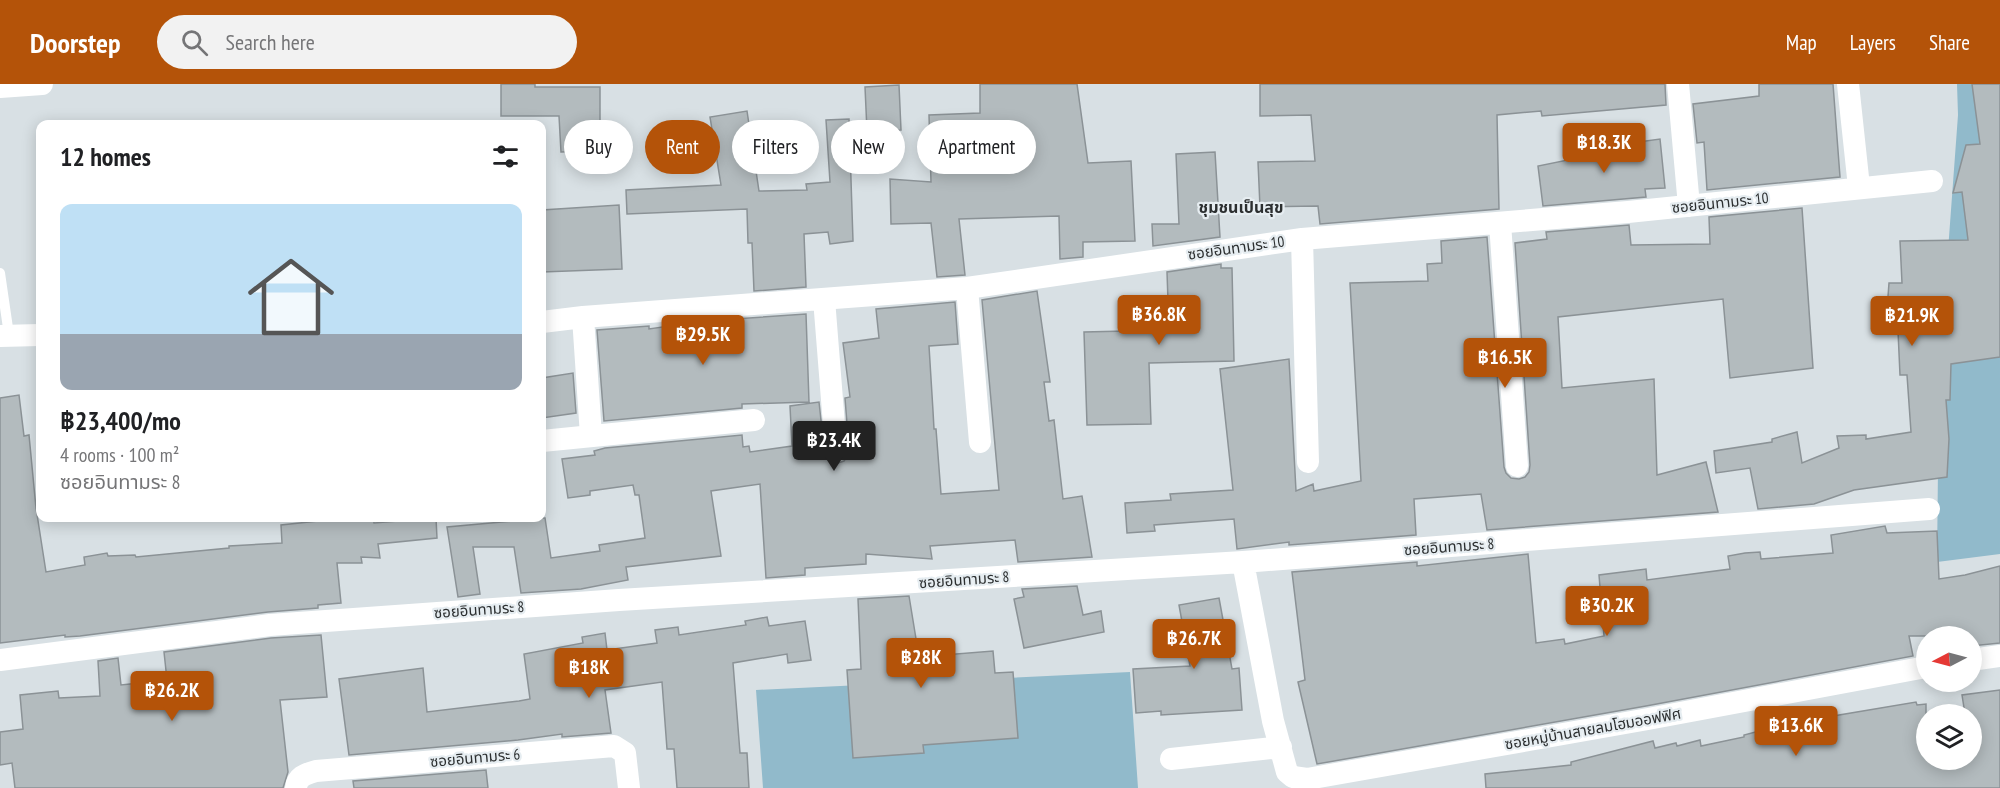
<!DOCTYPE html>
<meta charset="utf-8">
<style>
:root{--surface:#fff;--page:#f2f2f2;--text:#202124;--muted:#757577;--accent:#b45309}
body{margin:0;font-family:"PT Sans Narrow","Noto Sans Thai",sans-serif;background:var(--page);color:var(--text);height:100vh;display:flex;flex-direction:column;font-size:22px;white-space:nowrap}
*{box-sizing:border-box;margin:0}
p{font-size:20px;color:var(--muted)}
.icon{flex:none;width:33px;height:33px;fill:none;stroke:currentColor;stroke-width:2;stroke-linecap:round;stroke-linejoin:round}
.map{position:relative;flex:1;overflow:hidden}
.details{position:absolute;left:36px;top:36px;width:510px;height:402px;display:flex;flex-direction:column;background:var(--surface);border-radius:12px;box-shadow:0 3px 15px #0003}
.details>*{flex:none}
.top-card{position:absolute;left:564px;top:36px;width:570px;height:54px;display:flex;gap:12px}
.needle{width:39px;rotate:264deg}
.buttons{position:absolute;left:1916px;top:542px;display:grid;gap:12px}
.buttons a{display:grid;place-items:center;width:66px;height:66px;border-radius:50%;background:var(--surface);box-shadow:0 3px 15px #0003;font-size:30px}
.price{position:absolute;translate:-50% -51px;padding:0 14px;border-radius:6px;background:var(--accent);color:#fff;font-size:20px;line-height:39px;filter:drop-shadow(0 2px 3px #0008)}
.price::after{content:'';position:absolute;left:50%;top:36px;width:18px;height:14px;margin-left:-9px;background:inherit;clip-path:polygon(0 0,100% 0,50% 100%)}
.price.current{background:#222;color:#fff}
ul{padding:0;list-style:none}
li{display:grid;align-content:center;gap:12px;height:318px;padding:0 24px}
li span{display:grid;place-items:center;height:186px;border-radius:12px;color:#555}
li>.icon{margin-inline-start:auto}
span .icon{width:108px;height:108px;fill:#fffc;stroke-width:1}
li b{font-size:26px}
h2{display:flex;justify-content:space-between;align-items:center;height:72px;padding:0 24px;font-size:26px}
.chip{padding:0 21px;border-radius:27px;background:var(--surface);box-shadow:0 3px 15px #0003;font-size:21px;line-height:54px}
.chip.current{background:var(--accent);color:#fff}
header{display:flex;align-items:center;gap:36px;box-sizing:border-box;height:84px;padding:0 30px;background:var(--accent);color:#fff}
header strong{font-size:28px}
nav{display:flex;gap:33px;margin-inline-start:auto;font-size:21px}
.search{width:420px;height:54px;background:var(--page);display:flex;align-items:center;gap:15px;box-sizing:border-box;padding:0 21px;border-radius:33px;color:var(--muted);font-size:22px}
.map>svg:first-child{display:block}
</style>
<header>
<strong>Doorstep</strong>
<div class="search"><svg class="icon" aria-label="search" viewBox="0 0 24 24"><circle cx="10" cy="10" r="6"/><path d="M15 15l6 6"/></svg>Search here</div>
<nav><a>Map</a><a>Layers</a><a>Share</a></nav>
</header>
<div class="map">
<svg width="2000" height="704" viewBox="0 0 2000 704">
<rect width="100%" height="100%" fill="#d8e0e4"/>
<path fill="#91bacb" d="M1957,0H2000V470L1937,478L1939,289L1958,31Z
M1130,588L1138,704H763L756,606Z"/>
<path fill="#b3bbbe" stroke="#8b9296" stroke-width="1.5" d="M501,0H535V3H600V46H589L590,67L561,68L559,32H501Z
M980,0H1077L1088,79L1131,77L1135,157L1083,158V173L1060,175L1059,132L959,135L965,191L937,193L931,139L891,140L890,95L931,98L929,31L980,29Z
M1260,0H1665L1666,21L1542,32L1541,27L1497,31L1499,125L1320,140L1318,122L1260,123L1258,78L1315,77L1311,31L1260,32Z
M1759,0H1833L1840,93L1707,106L1704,58L1697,59L1693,20L1759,12Z
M1972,0H2000V273L1951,280L1950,316H1946L1949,355L1947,393L1854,406L1814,420L1758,425L1750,384L1716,389L1714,367L1772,358V355L1797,348L1802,379L1839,364L1837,352L1866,351V355L1911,348L1907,291H1900L1897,225L1887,226L1889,199H1902L1900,157L1968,156L1962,108L1953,109L1966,61L1980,60Z
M899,1L901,46L867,47L865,3Z
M747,27L759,107L807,106L806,100L830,98L826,36L849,35L853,157L830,160L828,148L804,150L806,203L754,207L752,159H748L747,125L627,130L626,106L721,101L710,33Z
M1660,55L1665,104L1645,105L1646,113L1543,122L1538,82L1568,76L1566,68Z
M1215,68L1220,153L1153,162L1152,140H1179L1176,70Z
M619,121L622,185L542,188V126Z
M1802,124L1813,284L1730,294L1723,215L1558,233L1562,304L1654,295L1657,391L1706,378L1718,428L1487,446L1481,410L1414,415L1416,451L1289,461V458L1237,465L1234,435L1154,441L1155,447L1127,449L1125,419L1171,416L1170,410L1233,406L1220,285L1289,275L1296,407L1313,400L1314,407L1361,397L1350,199L1428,197L1427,180L1442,179L1441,157L1487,153L1504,383L1506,389L1511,394L1519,395L1525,393L1529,388L1530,381L1515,159L1547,155L1546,148L1629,141L1631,161L1710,160L1709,133Z
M1221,180V184H1232L1234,277L1149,279L1151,340L1087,341L1084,248L1169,246L1167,188Z
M1037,207L1050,298H1044L1049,337L1054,336L1063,415L1082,412L1092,473L1018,478L1015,456L930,462L932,475L866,470V480L805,484V491L766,494L760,400L711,407L721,472L626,483L628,496L581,505L521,509L514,463H473L480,510L458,513L447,443L523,436L522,434H545L551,474L600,467L599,461L645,454L639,411H635L633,401L590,407V411L568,414L562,375L595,371L594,367L605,364L742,351L743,363L749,362L750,368L792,362L790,322L819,318L825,373L831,378L838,379L844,377L848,371L849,365L845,314L850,313L843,259L879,254L876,225L955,218L958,260L929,262L933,327L934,345H936L941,410L999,406L982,216Z
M806,230L809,318L742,320V324L604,337L597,246L649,242V245L705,237Z
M573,289L576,329L542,334V294Z
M19,311L24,352L29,351L36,424L46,488L85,481L84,473L107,469L108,472L135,471L136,473L229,464V462L282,459L281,441L337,435L338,437L358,434H373L374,439L436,434L437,454L378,460L380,474L361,473L362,479H337L341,519L318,521V524L268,528L80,552L65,553V551L0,559V314Z
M1885,442L1887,449L1937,447L1939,495L1965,491L2000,482V559L1971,562V552H1909L1913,572L1646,622L1317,680L1298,598L1305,596L1292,488L1417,478V482L1528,470L1536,559L1564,555L1565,560L1604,552L1599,491L1646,485L1647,496L1730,485L1728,472L1745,469L1760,468L1761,475L1833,469L1831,451Z
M1077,502L1083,531L1101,527L1104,548L1024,564L1014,515L1024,513L1022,505Z
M909,512L919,573L993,567L995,589L1013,588L1018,654L923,661L924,669L853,674L847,586L861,585L858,515Z
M1219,514L1232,585L1239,584L1242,626L1161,631V627L1136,629L1133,585L1190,582L1179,521Z
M767,533L769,542L805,537L811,576L788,579L787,570L733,579L740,669H747L749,704H677L674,665H667L662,598L605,606L611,649L562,653V650L518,656L349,671L339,595L423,584L427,628L519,617L530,615L524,570L583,559L582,553L605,549L607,566L657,559L655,546L678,543L679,551L746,541L745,537Z
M321,551L327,613L280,616L288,688L283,704H15L12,679L0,681V648L23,645L20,611L58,607L59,614L100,612L98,577L118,574L121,601L167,596L164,568L271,554Z
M2000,606V704H1486L1485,690L1571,681V678L1653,657L1655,664L1676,659L1677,662L1700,656L1701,662L1744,653V651L1809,634V636L1916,618L1917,621L1926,620V675H1971V630H1965L1962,611Z
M486,686L488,704H354L353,697Z"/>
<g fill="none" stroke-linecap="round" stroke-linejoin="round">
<path stroke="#fff" stroke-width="10" d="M0,189L9,251"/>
<path stroke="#fff" stroke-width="22" d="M1678,0L1689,122
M1848,0L1859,103
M0,3L42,0
M1500,139L1517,382
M1302,155L1308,378
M967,204L980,358
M824,215L836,366
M583,233L591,352
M542,238L583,233L967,204L1302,155L1628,128L1932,97
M0,252L40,251
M542,357L754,336
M1243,478L1273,637L1287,688L1293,693L1307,695L1648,635L1926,583
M0,576L270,541L619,516L1243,478L1929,425
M1971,576L2000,572
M1171,675L1281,663
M296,704C297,692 306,690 316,687L614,662L625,669L629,704"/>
</g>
<g text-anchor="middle" stroke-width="4.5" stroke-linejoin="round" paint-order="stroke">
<g font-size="15" fill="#2c2f30" stroke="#e6edf1">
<text transform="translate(1720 119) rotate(-6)" y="5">ซอยอินทามระ 10</text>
<text transform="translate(1236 164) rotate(-8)" y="5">ซอยอินทามระ 10</text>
<text transform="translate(1449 463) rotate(-4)" y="5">ซอยอินทามระ 8</text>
<text transform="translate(964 496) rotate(-4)" y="5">ซอยอินทามระ 8</text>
<text transform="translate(479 526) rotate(-4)" y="5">ซอยอินทามระ 8</text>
<text transform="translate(1593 645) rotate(-10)" y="5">ซอยหมู่บ้านสายลมโฮมออฟฟิศ</text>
<text transform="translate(475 674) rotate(-5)" y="5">ซอยอินทามระ 6</text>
</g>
<g font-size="16" font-weight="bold" fill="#2c2f30" stroke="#e6edf1">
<text x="1241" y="129">ชุมชนเป็นสุข</text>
</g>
</g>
</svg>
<div class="buttons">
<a><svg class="needle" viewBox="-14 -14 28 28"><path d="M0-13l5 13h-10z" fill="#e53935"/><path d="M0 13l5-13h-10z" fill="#757577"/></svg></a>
<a><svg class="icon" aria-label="layers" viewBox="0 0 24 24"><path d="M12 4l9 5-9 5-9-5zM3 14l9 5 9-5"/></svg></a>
</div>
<b class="price" style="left:1604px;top:90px">฿18.3K</b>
<b class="price" style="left:1159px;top:262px">฿36.8K</b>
<b class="price" style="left:1912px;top:263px">฿21.9K</b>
<b class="price" style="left:703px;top:282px">฿29.5K</b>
<b class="price" style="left:1505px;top:305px">฿16.5K</b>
<b class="price current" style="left:834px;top:388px">฿23.4K</b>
<b class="price" style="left:1607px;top:553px">฿30.2K</b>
<b class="price" style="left:1194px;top:586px">฿26.7K</b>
<b class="price" style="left:921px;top:605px">฿28K</b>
<b class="price" style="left:589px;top:615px">฿18K</b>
<b class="price" style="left:172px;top:638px">฿26.2K</b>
<b class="price" style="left:1796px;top:673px">฿13.6K</b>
<div class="top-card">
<a class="chip">Buy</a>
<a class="chip current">Rent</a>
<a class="chip">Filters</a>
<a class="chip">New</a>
<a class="chip">Apartment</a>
</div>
<section class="details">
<h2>12 homes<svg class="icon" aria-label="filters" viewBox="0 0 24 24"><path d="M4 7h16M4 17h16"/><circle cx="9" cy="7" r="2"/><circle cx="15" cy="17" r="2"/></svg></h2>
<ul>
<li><span style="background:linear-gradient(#bfe0f5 70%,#9aa5b1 0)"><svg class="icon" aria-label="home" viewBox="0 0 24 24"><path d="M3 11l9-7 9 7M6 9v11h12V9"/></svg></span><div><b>฿23,400/mo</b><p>4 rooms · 100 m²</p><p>ซอยอินทามระ 8</p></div></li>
</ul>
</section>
</div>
